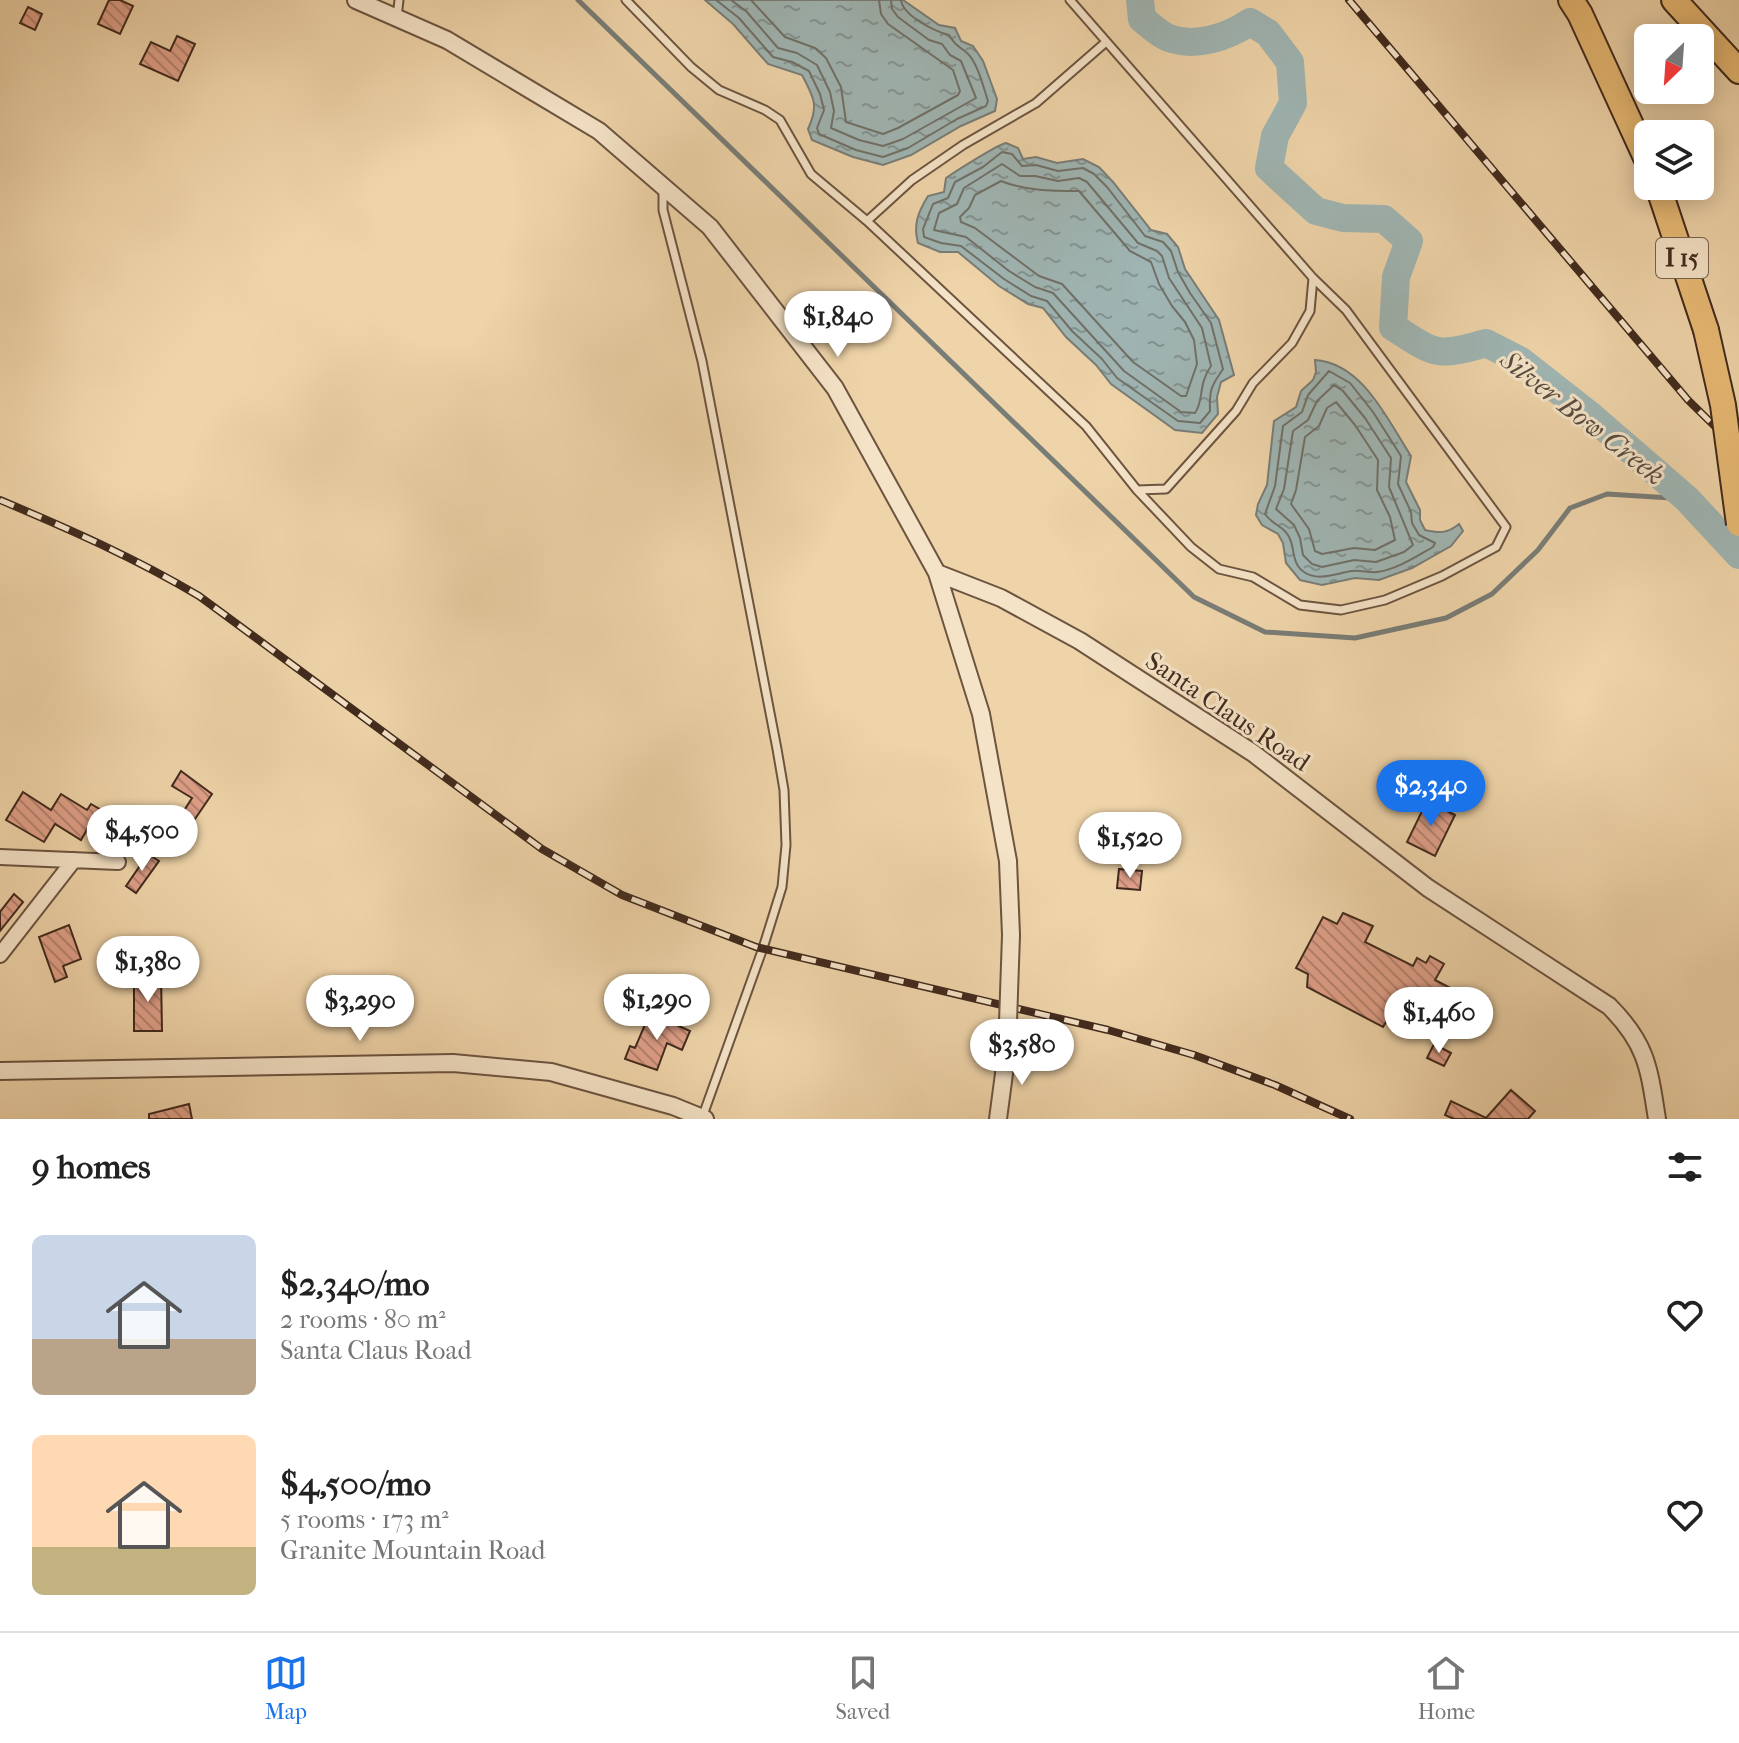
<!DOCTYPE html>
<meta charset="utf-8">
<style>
:root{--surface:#fff;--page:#f6f6f6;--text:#222;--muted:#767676;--line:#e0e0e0;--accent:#1a73e8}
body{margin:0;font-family:"IM FELL French Canon",serif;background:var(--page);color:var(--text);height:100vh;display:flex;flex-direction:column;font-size:30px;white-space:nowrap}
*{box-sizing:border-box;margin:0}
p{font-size:26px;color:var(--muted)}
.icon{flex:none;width:44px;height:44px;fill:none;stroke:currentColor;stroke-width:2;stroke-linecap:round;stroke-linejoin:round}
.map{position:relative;height:1119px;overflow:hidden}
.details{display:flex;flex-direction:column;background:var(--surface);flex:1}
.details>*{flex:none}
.needle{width:52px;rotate:205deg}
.fabs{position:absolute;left:1634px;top:24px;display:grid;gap:16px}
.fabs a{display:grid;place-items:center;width:80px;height:80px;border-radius:12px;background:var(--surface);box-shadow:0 4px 20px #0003;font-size:40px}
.price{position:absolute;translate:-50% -68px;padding:0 18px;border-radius:28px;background:#fff;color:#222;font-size:26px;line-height:52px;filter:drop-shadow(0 2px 4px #0008)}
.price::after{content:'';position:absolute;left:50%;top:48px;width:24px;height:18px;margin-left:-12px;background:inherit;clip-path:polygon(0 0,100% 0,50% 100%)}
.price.current{background:var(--accent);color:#fff}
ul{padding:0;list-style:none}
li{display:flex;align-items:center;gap:24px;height:200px;padding:0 32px}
li span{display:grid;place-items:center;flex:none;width:224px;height:160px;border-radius:12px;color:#555}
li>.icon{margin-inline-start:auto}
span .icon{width:96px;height:96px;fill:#fffc;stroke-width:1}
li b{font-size:34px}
h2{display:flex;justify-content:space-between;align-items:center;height:96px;padding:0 32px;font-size:34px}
.tabs{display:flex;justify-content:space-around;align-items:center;height:112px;border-top:2px solid var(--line);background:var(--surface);font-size:22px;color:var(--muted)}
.tabs a{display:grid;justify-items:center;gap:4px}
.tabs .current{color:var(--accent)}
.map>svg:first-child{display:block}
</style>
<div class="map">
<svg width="1739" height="1119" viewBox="0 0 1739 1119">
<defs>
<pattern id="water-ripples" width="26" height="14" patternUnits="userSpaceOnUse" patternTransform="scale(2)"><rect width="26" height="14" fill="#9fb5b3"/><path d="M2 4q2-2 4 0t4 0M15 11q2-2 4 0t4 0" fill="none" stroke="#839391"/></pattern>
<pattern id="building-back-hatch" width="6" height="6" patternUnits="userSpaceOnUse" patternTransform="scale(2)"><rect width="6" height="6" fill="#e0a089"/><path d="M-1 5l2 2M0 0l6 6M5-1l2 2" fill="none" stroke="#b7836f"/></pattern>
</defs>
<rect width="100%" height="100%" fill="#efd4a9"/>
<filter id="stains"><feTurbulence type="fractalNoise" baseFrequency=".0025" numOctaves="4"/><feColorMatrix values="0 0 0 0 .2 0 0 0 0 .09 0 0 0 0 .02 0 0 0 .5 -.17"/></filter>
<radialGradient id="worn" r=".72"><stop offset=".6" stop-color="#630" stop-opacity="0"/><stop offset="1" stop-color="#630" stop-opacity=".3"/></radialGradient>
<path fill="url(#water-ripples)" stroke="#797d77" stroke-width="2" d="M705,0H903L939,25L955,28L961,41L973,46L983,61L997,99L995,111L961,126L911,155L883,165L853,157L812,140L808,129C819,105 814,98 802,75L768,64L733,24Z
M1006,143L1018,148L1023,159L1036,157L1057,163L1083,159L1099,167L1113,182L1151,230L1167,234L1178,247L1185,269L1219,320L1234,375L1221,382L1217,397L1218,414L1202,433L1175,430L1111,384L1096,365L1066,337L1043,308L1028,304L999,286L958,252H940L918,243C913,225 918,212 928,196L944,192L946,178C956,171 997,145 1006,143Z
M1315,360C1363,363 1388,421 1411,456L1406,482L1420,510V520L1425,530C1439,533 1447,534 1459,524L1463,531L1451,546L1412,568L1379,580L1355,578L1322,585L1300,580L1286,563L1283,543L1278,534L1262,525L1256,515L1258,504L1267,485L1274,421L1296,407L1301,391L1313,380L1316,372Z"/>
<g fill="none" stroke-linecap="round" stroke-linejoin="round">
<path stroke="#707068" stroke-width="2" d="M716,0L739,18L773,57L792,62L809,71L820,94L824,110L817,128L819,134L856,150L883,157L908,148L957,119L986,106L988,101C984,89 977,61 967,53C958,45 956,47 949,35C934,31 903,16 901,0
M731,0L746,11L778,48L797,53L817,65L830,92L834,111L831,128L859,140L883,146L903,139L976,98L961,61L950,55L942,44L929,40L898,17L892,9L891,0
M751,0L785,37L815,48L826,58L841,87L846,122L883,134L898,128L958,95L960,91L953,70L888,24L881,14L879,0
M1002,152L1012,154L1022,166L1036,165L1058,171L1083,168L1094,174L1107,187L1145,236L1163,242L1171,251L1178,272L1190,293L1211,323L1223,369C1212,385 1209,389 1210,411L1200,423L1178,421L1117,378L1102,359L1072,331L1047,301L1031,296L1004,279L961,246L941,243L924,237L923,229L933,204L948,198L955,182L983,167Z
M1002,164L1020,176H1035L1058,181L1079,178L1087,182L1138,243L1157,251L1162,256L1169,278L1202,328L1211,366C1198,384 1204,401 1195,413L1181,412L1124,371L1053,293L1035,287L1009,271L966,237L934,230L939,213L957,204L964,188Z
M1001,181C1026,191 1052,191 1079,191L1130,251L1151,262L1159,284L1172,306L1185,322L1194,340L1197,364L1186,396H1181L1133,362L1062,284L1039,276L975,228L961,222L960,217L969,208L975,195Z
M1329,371L1350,383L1373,412L1401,456L1398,484L1411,512L1412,523L1419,535L1435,543L1433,547C1417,556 1396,570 1377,572C1369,573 1361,570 1352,571C1337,573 1318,582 1304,572C1292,564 1295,551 1290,539C1285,526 1272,525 1265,514L1275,486L1283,426L1302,412L1308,395Z
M1334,385L1343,391L1365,418L1391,458L1389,487L1413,545L1404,552L1376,562L1354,560L1322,567L1312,564L1303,555L1300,538L1294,525L1276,509L1284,489L1293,431L1308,420L1317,401Z
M1336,402L1355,425L1378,460L1377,490L1390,517L1395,540L1375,550L1354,548L1322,554L1315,551L1309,529L1291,504L1296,490L1305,437L1319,426L1327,408Z"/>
<path stroke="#797d77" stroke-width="5" d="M578,0L1194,597L1265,632L1355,638L1446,618L1492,594L1538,550L1570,508L1607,494L1687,499"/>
<path stroke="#9fb5b3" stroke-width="28" d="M1140,0L1142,19C1150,25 1160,35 1169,38C1195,48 1228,37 1250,22L1268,33L1290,62L1293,103L1275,136L1269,168L1316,211L1343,218L1384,219L1409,241L1396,277L1393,327C1435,354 1436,358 1486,343L1521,361L1591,416L1687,499L1739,555"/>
</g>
<path fill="url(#building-back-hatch)" stroke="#412a1d" stroke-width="2" d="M109,0H120L133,6L120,34L98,24Z
M28,7L42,14L35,30L20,23Z
M177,36L195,44L178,81L140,64L151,42L170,51Z
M181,771L212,794L180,841L169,834L192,798L172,786Z
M23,792L51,810L61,794L87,810L91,804L129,826L118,845L88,828L81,840L55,824L44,842L6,820Z
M1427,801L1455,815L1435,856L1407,842Z
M148,854L159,861L136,893L126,886Z
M1119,869L1142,871L1140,890L1117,888Z
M14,894L23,902L0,931V912Z
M1343,913L1373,926L1365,942L1413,966L1417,958L1426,963L1430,956L1444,964L1435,980L1458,992L1445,1019L1428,1010L1418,1030L1403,1022L1399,1029L1386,1022L1383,1027L1307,987L1308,974L1296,968L1323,917L1337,924Z
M69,925L81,959L63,966L67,977L55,982L39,937Z
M134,976H161L162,1031H134Z
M650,1013L690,1031L682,1050L667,1043L657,1070L625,1059L630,1046L635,1048Z
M1434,1044L1451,1053L1444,1066L1427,1058Z
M1511,1090L1535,1111L1528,1119H1454L1445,1115L1451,1101L1486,1118Z
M189,1104L192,1119H149V1114Z"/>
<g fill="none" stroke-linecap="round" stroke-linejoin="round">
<defs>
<path id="service" d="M626,0L691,67L719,90L765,110L780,120L811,174L867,221L1086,426L1137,490L1191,547L1219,569L1253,577L1300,605L1341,610L1385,600L1442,576L1496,547L1506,527L1346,310L1313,278L1070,0
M397,17L399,0
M663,190V210L702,361L777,749L784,790L786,845L782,887L763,948L702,1118
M867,221L912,180L963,145L1036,103L1106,42
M1137,490L1166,489L1236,411L1253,383L1292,343L1310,311L1313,278"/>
<path id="minor" d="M0,857L118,862
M0,955L74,860"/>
<path id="tertiary" d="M356,0L447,40L599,131L710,227L835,388L937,573L981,714L1008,861L1011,935
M937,573L1001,598L1080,641L1253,753L1428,888L1609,1006C1647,1044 1649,1068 1657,1119
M0,1071L453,1063L551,1072L673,1106L705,1119
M998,1119L1007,1051"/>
<path id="motorway" d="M1571,0L1580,14L1648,162
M1674,0L1739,71
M1658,186L1706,330"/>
</defs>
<use href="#service" stroke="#6c5440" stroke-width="11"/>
<use href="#minor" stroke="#6c5440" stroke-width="18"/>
<use href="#tertiary" stroke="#6c5440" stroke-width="20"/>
<use href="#motorway" stroke="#412a1d" stroke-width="28"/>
<use href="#service" stroke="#f5e3c7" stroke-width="7"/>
<use href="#minor" stroke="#f5e3c7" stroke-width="14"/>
<use href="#tertiary" stroke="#f5e3c7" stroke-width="16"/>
<use href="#motorway" stroke="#e8ba74" stroke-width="24"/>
<defs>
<path id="rail" d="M1349,0L1688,400L1739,450
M0,500C69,529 135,558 199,596L542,849L622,895L756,947L1108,1030L1194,1055L1275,1085L1350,1119"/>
</defs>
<use href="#rail" stroke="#412a1d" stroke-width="8"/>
<use href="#rail" stroke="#f5e3c7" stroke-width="5" stroke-dasharray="15" stroke-linecap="butt"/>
<defs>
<path id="tertiary-bridge" d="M1007,1051L1011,935"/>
<path id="motorway-bridge" d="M1706,330L1723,405L1739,524"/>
</defs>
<use href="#tertiary-bridge" stroke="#6c5440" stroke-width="20" stroke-linecap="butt"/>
<use href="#motorway-bridge" stroke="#412a1d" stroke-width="28" stroke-linecap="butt"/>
<use href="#tertiary-bridge" stroke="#f5e3c7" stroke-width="16"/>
<use href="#motorway-bridge" stroke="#e8ba74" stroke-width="24"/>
</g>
<g text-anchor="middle" stroke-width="6" stroke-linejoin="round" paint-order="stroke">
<rect fill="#f5e3c7" stroke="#776250" stroke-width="2" x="1656" y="238" width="52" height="40" rx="6"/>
<g font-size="24" font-weight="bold" fill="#412a1d">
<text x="1682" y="266">I 15</text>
</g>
<g font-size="26" fill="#412a1d" stroke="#f5e3c7">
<text transform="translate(1228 711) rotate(34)" y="9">Santa Claus Road</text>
</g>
<g font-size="28" font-style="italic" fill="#584d42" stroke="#f5e3c7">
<text transform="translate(1583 417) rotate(38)" y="10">Silver Bow Creek</text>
</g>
</g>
<rect width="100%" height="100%" filter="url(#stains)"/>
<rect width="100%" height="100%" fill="url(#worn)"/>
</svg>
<div class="fabs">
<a><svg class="needle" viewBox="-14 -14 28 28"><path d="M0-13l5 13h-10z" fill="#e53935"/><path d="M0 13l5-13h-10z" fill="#767676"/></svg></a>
<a><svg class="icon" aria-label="layers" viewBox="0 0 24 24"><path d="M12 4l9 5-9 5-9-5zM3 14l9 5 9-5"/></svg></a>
</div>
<b class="price" style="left:838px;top:359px">$1,840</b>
<b class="price current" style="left:1431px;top:828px">$2,340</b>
<b class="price" style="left:142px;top:873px">$4,500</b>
<b class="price" style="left:1130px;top:880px">$1,520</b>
<b class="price" style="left:148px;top:1004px">$1,380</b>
<b class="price" style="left:657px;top:1042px">$1,290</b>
<b class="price" style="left:360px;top:1043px">$3,290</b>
<b class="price" style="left:1439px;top:1055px">$1,460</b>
<b class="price" style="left:1022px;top:1087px">$3,580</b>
</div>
<section class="details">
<h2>9 homes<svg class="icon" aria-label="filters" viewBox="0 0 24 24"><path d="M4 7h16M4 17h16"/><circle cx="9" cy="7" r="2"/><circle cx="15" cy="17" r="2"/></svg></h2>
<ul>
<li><span style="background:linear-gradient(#c9d6e8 65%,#b9a48a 0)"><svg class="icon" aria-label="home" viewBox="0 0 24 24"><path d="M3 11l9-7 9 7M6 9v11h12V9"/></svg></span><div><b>$2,340/mo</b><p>2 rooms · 80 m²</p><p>Santa Claus Road</p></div><svg class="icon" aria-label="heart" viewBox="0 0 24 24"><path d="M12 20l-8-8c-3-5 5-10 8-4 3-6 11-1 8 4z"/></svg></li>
<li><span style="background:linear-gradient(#ffd9b3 70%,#c2b280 0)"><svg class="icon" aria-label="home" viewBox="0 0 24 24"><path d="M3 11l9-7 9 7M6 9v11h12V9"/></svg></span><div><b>$4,500/mo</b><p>5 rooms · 173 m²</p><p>Granite Mountain Road</p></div><svg class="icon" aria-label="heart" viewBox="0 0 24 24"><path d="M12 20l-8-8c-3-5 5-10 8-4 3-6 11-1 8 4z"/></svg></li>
</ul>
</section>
<nav class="tabs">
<a class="current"><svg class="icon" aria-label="map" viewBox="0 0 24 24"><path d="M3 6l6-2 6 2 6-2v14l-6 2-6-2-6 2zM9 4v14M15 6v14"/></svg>Map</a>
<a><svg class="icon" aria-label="saved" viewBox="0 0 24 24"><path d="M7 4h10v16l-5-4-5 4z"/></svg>Saved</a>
<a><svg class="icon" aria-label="home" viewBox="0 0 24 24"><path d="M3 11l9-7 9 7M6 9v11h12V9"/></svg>Home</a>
</nav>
